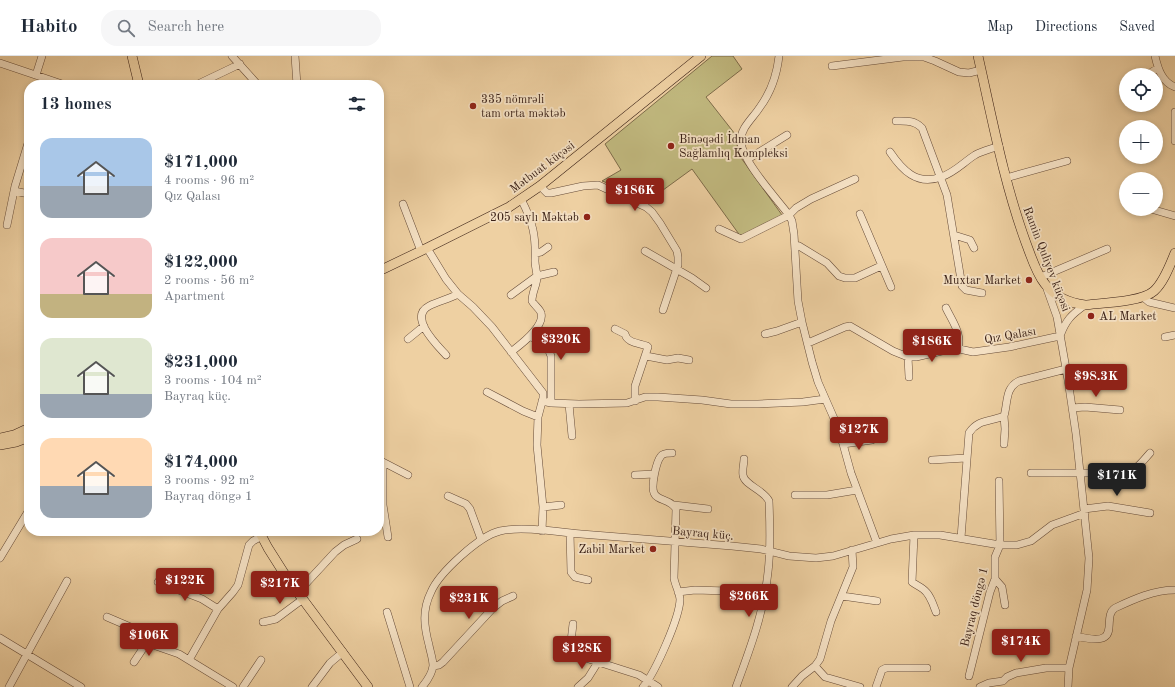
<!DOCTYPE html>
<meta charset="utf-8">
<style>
:root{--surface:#fff;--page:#f6f6f7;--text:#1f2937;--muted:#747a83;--line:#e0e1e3;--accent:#8f2418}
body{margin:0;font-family:"Old Standard TT",serif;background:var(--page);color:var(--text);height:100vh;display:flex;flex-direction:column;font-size:15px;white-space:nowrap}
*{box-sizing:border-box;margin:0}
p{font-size:13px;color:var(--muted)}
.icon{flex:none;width:22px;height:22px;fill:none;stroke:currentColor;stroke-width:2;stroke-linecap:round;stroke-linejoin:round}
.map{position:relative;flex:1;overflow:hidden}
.sheet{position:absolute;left:24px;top:24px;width:360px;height:456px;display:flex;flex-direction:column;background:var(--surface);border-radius:16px;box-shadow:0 2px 6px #0003}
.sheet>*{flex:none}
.buttons{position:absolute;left:1119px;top:12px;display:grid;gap:8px}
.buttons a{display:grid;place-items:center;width:44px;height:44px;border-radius:50%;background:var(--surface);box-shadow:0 2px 6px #0003;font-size:20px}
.price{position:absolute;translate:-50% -34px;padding:0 9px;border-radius:4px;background:var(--accent);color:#fff;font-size:13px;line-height:26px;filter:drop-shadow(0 1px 2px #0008)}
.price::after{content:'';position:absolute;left:50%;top:24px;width:12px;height:9px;margin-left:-6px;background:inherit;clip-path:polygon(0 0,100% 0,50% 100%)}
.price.selected{background:#222;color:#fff}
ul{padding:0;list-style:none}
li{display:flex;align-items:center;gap:12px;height:100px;padding:0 16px}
li span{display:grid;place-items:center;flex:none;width:112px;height:80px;border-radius:12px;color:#555}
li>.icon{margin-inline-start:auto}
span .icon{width:48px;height:48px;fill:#fffc;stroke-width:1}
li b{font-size:17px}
h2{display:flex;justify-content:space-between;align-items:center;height:48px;padding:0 16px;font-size:17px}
header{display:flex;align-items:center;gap:24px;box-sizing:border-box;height:56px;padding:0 20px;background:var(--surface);border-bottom:1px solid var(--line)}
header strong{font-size:19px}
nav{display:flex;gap:22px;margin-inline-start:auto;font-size:14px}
.search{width:280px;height:36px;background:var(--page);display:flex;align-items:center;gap:10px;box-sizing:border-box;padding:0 14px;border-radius:16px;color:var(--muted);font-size:15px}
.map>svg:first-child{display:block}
</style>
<header>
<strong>Habito</strong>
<div class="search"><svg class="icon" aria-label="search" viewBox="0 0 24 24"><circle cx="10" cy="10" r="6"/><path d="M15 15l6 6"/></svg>Search here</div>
<nav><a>Map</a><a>Directions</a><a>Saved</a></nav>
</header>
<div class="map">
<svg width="1175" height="631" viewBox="0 0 1175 631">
<rect width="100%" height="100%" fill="#eed0a2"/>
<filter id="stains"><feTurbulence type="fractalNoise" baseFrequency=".005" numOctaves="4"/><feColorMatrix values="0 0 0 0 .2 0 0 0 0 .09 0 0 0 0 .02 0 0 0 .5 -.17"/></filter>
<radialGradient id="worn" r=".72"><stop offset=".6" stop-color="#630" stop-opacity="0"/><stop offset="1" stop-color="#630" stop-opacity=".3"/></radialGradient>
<path fill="#c1b97f" stroke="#7e6c4a" d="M712,0H733L742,13L706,41L735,78L739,99L782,159L741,181L692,113L648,145L644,140L602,125L621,114L605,88Z"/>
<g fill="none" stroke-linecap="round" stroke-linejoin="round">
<defs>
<path id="minor" d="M232,0L258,29
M295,0L297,29
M779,0C777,18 771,36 760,51C754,61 740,72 741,85C741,104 777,143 789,159L792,165L794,178L798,245L802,266L812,306L818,326L836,367L843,388L851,417L877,487
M1155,0C1158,13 1162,26 1175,31
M0,7L65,29
M832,10L903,1H924L935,5L959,16L969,17L981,14
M36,19L42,0
M1147,19L1158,12
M196,29L240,8
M1175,56V85
M896,65C906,65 914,64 922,72L947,139L962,230L966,234L982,237
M890,96C902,114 917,130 941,121C954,117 964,106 975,99C982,95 991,93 999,90
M748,103L787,79
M1006,122L1067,105
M540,130L547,137H551L583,130L598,129L646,151L652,156L660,167L677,195L678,201V209L663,254
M14,135L29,138
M403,148L421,195
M1151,153L1175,160
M860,158L891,231
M7,169L15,130L29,84
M719,173L741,183L789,159L796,152L811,143L855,123
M954,179L970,184L974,192
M795,189L799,190L827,207L839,220L845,222H855L881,210
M427,192L446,223L458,238L473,251L492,271L543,337V342L538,361L537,389L543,451L542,475
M645,195L692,222L706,232
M536,197L541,196L548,191
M1041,221L1107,193
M1047,233L1057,261L1068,324L1076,378L1089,502L1087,534L1069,612L1068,631
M511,239L537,220L554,216
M1143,241L1149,246L1175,252
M946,252C952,265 962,277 958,292
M615,273L625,278C627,287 639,287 647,290L648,291L635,330V345
M765,278L777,275L802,266
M531,280L549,295L551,300V347
M1165,281L1175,279
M408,283L424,270
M808,287L845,271L850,270L893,295L908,301H916L955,292L973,296L1009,291L1060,280C1066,264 1071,259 1085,249
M511,296C520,289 545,271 541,257C540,253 534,249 532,245C532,236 537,229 537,221C537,216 535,211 535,205C536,180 533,166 521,143
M446,299C437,289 408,261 429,250C439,245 449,243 458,238
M646,300L667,304L678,302L689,304
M908,301L909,321
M1068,324L1110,320
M487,336L523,355L538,361
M542,345L551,347L579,348L627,347L645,341H658L702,344L731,348H758L803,346L825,343
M569,348L572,380
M1072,352L1085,351L1120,354
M843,388L872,384
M1004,388L1005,373L1004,360
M379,404L408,419
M932,404L966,402
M383,407V449L388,481
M1031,417H1124C1138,413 1141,407 1150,397
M635,419L654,418
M795,439H827L857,434
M448,440L466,448L470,453L481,483
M674,449L708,453
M543,451L561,449
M1084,453L1108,450L1150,457
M570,477L571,516L575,521L588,524
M914,479L912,526C916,529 919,530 923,533C930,538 933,548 936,556
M961,482L969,377C978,363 990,366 1004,360C1008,346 1005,332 1019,325L1066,313
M0,502L29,454
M995,523L1002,531L1005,549
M158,526L202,543L218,553
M298,536L335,496L344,489L357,483
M678,536L695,534L727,535
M842,540L877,545
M387,556L410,631
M107,561L142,576L153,589L179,598L233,631
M263,566L276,563L303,543
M573,568L570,594L573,598L639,619L658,631
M1076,580C1126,593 1100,562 1115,552C1134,543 1154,534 1175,534
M0,582L81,631
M189,604L218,553L233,536L238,529L249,489L253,485L262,480
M134,606L142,594L150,586
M433,610L439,609L443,606L493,552L502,545L513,540
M815,610L825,621L860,631
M969,620L990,536L995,523V501L1000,489L999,425
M9,631L67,525
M243,631L261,604
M312,631L330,607L343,596
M422,631C427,625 432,618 433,610C433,603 430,595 429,589C424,570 422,554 431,536C439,517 479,480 500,475C521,470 559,476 581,478C632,482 682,486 732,490L761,493L789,500L816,502L833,500L891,483L914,479H940L1000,489H1017L1031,485L1052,469L1085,457
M578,631L588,622L598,606
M643,631C655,617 680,561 680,543C679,535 675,529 674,522L676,453C671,443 657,445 654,437C651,430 656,406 661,400C663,397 668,397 672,397
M736,631C750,593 764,556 768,516C771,492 770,469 769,445C764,434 744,429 743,419C742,414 744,408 744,403
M792,631L802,620L815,610L820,603L831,565L853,511L852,494
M876,631L882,614L886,612H927
M980,631L989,627L1003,625L1007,621L1016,617L1046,612H1069"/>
<path id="major" d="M132,0L139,29
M978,0C992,62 1004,127 1026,187C1031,200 1036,217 1045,228C1055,241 1070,247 1085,249C1102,247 1142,246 1154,235C1164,226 1170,209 1175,197
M379,215L427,192L509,151L540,130L701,0
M0,382L14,379L29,372
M0,389L16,386L29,381
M259,475L268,492L287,522L368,631"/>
</defs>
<use href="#minor" stroke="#674c39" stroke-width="8"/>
<use href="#major" stroke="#3a2016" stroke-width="10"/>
<use href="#minor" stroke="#f4e0c3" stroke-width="7"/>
<use href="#major" stroke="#eed0a2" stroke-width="9"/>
</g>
<g fill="#8f2418" stroke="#f4e0c3" stroke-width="1.5">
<circle cx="473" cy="50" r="4"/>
<circle cx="671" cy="90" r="4"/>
<circle cx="587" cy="161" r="4"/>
<circle cx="1029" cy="224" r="4"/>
<circle cx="1091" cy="260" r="4"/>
<circle cx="653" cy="493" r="4"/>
</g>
<g text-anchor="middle" stroke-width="3.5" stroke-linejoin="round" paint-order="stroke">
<g font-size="12" fill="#3a2016" stroke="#f4e0c3" text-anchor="start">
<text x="481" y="47">335 nömrəli<tspan x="481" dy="14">tam orta məktəb</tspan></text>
<text x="679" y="87">Binəqədi İdman<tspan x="679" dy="14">Sağlamlıq Kompleksi</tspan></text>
<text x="579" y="165" text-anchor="end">205 saylı Məktəb</text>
<text x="1021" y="228" text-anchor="end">Muxtar Market</text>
<text x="1099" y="264">AL Market</text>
<text x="645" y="497" text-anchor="end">Zabil Market</text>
</g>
<g font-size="12" fill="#3a2016" stroke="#f4e0c3">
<text transform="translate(542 111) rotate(-37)" y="4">Mətbuat küçəsi</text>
<text transform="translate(1047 203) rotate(69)" y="4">Ramin Quliyev küçəsi</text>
<text transform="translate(1010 279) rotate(-10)" y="4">Qız Qalası</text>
<text transform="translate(703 477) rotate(5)" y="4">Bayraq küç.</text>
<text transform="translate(974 551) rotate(-76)" y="4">Bayraq döngə 1</text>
</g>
</g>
<rect width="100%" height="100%" filter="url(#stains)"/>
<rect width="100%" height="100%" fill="url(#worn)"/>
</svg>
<div class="buttons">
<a><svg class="icon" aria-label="locate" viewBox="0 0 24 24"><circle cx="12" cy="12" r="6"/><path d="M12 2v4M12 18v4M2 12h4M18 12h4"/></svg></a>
<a>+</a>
<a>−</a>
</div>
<b class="price" style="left:635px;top:156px">$186K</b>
<b class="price" style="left:561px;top:305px">$320K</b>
<b class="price" style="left:932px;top:307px">$186K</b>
<b class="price" style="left:1096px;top:342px">$98.3K</b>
<b class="price" style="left:859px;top:395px">$127K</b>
<b class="price selected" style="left:1117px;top:441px">$171K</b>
<b class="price" style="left:185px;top:546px">$122K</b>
<b class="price" style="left:280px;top:549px">$217K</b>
<b class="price" style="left:749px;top:562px">$266K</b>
<b class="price" style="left:469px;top:564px">$231K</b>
<b class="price" style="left:149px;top:601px">$106K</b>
<b class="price" style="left:1021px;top:607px">$174K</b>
<b class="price" style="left:582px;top:614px">$128K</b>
<section class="sheet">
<h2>13 homes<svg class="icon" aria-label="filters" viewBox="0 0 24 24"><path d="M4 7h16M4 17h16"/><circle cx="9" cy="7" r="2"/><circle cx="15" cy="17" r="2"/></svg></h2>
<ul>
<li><span style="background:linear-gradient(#a9c7e8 60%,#9aa5b1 0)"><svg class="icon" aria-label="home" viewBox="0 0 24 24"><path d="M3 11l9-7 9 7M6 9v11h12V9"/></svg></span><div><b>$171,000</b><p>4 rooms · 96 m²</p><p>Qız Qalası</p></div></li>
<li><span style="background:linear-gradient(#f6c9c9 70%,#c2b280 0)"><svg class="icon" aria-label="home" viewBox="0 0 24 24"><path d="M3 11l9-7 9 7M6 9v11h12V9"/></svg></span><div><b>$122,000</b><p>2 rooms · 56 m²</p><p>Apartment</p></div></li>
<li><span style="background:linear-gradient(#dfe7d0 70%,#9aa5b1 0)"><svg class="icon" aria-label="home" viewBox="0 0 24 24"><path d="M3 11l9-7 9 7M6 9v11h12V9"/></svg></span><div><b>$231,000</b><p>3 rooms · 104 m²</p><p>Bayraq küç.</p></div></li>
<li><span style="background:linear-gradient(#ffd9b3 60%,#9aa5b1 0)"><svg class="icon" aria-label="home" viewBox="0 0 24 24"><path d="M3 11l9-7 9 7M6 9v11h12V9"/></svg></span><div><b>$174,000</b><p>3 rooms · 92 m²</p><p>Bayraq döngə 1</p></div></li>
</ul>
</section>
</div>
